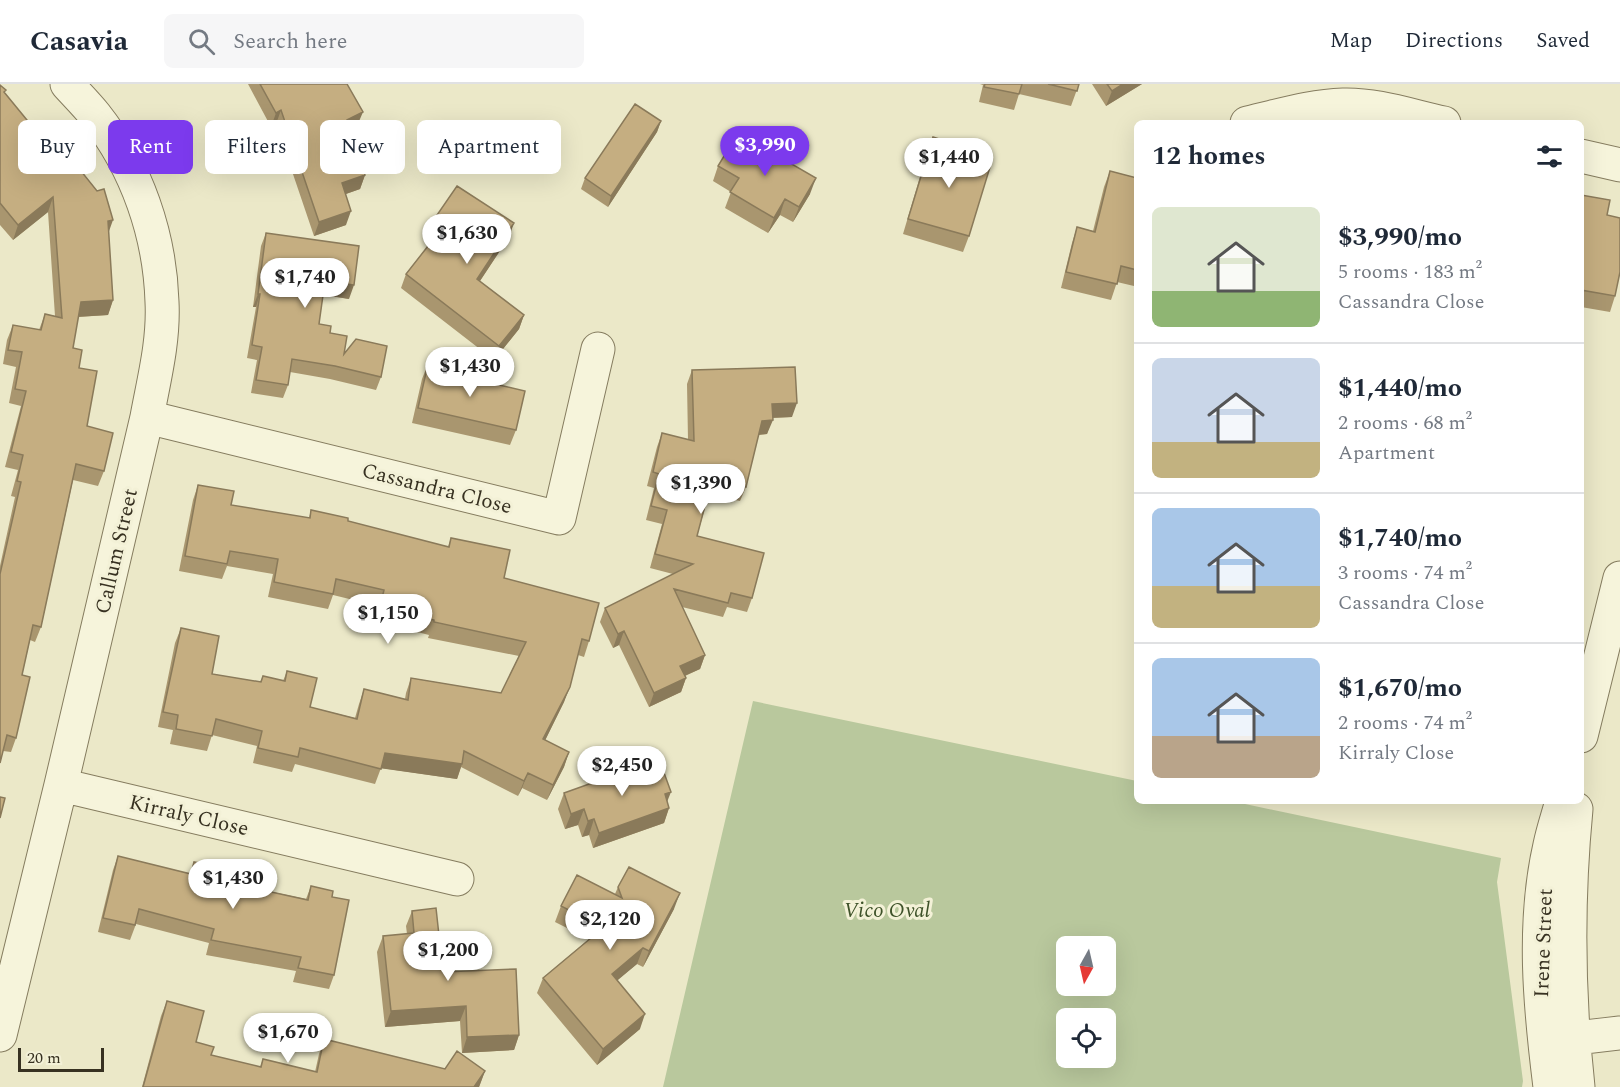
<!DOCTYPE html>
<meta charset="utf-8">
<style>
:root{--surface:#fff;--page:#f6f6f7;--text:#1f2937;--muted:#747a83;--line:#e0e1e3;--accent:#7c3aed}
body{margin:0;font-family:Spectral,serif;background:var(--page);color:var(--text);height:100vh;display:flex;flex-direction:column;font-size:22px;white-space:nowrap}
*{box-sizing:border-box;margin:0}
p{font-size:20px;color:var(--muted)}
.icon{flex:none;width:33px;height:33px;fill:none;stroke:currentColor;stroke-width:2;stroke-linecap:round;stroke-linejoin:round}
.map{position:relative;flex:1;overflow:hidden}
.side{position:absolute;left:1134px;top:36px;width:450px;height:684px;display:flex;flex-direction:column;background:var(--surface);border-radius:9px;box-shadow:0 6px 24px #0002}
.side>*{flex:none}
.top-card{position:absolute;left:18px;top:36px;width:570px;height:54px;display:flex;gap:12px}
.needle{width:39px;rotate:188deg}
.fabs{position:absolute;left:1056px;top:852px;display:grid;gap:12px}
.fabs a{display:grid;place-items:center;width:60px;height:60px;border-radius:9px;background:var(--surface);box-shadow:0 6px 24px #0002;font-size:30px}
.scale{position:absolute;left:18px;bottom:15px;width:86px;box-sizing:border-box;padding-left:6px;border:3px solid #373121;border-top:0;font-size:16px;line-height:21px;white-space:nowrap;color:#373121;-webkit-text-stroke:4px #f3f1d7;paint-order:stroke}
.price{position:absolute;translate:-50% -51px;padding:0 14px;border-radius:21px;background:#fff;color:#222;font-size:20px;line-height:39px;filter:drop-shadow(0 2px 3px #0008)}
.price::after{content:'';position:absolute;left:50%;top:36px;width:18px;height:14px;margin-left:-9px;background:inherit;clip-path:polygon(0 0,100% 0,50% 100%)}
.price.active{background:var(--accent);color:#fff}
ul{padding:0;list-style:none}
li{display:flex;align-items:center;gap:18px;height:150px;padding:0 18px}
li+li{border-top:2px solid var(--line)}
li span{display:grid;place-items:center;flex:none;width:168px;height:120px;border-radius:9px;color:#555}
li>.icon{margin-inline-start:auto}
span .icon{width:72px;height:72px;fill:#fffc;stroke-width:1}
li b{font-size:26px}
h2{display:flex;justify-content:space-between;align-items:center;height:72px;padding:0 18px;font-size:26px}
.tag{padding:0 21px;border-radius:9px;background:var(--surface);box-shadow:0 6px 24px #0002;font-size:21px;line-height:54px}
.tag.active{background:var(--accent);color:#fff}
header{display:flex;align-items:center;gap:36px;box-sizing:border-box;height:84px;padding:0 30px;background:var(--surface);border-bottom:2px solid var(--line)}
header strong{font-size:28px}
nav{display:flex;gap:33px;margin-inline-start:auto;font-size:21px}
.search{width:420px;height:54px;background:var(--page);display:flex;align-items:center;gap:15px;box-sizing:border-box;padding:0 21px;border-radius:9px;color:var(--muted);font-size:22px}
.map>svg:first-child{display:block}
</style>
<header>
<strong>Casavia</strong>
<div class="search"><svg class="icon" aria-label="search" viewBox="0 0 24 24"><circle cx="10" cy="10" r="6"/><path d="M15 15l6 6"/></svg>Search here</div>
<nav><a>Map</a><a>Directions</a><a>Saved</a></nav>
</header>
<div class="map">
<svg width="1620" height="1003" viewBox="0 0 1620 1003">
<rect width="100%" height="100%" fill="#ebe8c8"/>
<path fill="#b9c89d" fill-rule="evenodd" d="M753,617L1137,697V717H1231L1501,774L1497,798L1523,997L1522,1003H663ZM1066,862H1106V902H1066ZM1066,934H1106V974H1066Z"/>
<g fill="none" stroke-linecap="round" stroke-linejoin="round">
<defs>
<path id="minor" d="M1247,39C1279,32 1310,22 1343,21C1377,20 1411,32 1444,39
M1581,72L1620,81
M147,333L559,434L598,265
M1581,652L1620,494
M61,701L457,795
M1576,725C1567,818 1568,910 1578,1003
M0,951L61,701L147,333C154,295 164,257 162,218C160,151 137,84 95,31C86,20 76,10 67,0
M1550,957L1620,949
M1550,1003C1540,923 1532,840 1550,761C1553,746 1558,732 1562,717"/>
</defs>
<use href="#minor" stroke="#857c5f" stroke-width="35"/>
<use href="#minor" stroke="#f6f4db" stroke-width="33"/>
</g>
<path fill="#a9966f" d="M248,0H347L357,42L350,46L365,91L360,105L346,110V141L314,152L276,40L271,43Z
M980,0H1079L1071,22L1019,10L1014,26L979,18L983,1Z
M1092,0H1142L1106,22Z
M0,1L5,9L108,148L113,216L108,231L78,233L73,264L79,284L87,342L104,387L98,402L73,396L41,543L35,558L30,556L22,591L16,654L11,668L3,667L0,679V482L15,413L11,412L18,386L5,383L21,322L9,319L16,283L3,280L7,256L13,241L39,246L45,230L55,232L48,128L13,156L0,141Z
M661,37L657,48L608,123L581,105L585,94Z
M933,53L969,152L963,168L903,150L927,69Z
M718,82L810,110L793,138L780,131L768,149L725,124L731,108L713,97Z
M1110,87L1137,94V194L1134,202L1117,198L1111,216L1061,204L1072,159L1077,143L1093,147L1104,103Z
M1581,111L1607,131L1615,212L1610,228L1581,223Z
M437,131L509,153L480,197L524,231L519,245L494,276L401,204L406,190L438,149L432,145Z
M266,149L349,215L323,211L319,240L330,249L344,270L381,293L376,306L330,295L290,288L288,301L283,314L251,309L257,276L247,274L256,223H253L261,162Z
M428,280L476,290L475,296L516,346L510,361L412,339L422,295Z
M692,286L792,333L772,334L767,350L758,351L746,403L740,417L709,410L697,452L752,514L747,528L727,523L723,533L682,523L705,571L700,585L685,592L686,594L681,608L649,623L619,561L613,564L600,538L605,524L673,490L650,484L662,440L646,436L654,404L647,402L657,363L662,349L688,356L687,300Z
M198,401L231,421L309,434L311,426L348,437L448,463L451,454L504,494L589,557L584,573L578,571L564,618L545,656L569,668L564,683L547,716L522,704L518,712L461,683L457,695L381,684L375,700L295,680L292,688L253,679L257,662L212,651L207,667L170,660L173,646L158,643L175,559L181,544L212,590L260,598L263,592L283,597L287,587L310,623L355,634L359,620L364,605L405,615L406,609L411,594L501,609L519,572L428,554L429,551L374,537L378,522L333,511L328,525L268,513L273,490L227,482L222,495L179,487L193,416Z
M564,709L667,718L669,724L664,739L593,764L589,751L582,753L578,741L565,745L558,725Z
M118,772L190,790L194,778L230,799L306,815L311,802L332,813L334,891L329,905L293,898L296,887L206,871L209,859L136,840L130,856L98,848L113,786Z
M618,803L674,825L643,883L637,880L617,896L640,945L597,981L537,909L543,894L589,855L555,838L561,822L615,810Z
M412,827L443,888L519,951L514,966L462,969L460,937L385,943L377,868L383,852L407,850L406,842Z
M167,917L196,958L211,971L260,983L263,975L315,988L319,970L324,955L445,985L485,987L479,1003H142L161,932Z"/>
<path fill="#8a7a5a" d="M1123,0H1142L1106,22L1112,7Z
M281,26L276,40L271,43L276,29Z
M363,28L357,42L341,50L347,36Z
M661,37L657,48L608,123L611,112Z
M365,91L360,105L337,113L342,99Z
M816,94L810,110L793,138L799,123Z
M53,113L48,128L13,156L18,141Z
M785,115L780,131L768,149L774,134Z
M351,127L346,141L314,152L319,138Z
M113,136L108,150V137Z
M514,139L509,153L472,209L477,195Z
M325,197L354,201L349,215L320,210Z
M258,210H260L256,223H253Z
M113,216L108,231L75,233L81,218Z
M524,231L519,245L494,276L499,262Z
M797,319L792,333L767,334L772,320Z
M773,336L767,350L757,351L762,337Z
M624,547L619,561L613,564L618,550Z
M705,571L700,585L675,596L680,582Z
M686,594L681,608L649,623L654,609Z
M570,603L564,618L538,671L543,655Z
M569,668L564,683L547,716L553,701Z
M385,669L462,680L457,695L379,684Z
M528,689L522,704L518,712L524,697Z
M671,708L665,723V710Z
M669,724L664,739L593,764L599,749Z
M584,725L578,741L565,745L571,730Z
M594,735L589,751L582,753L588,737Z
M680,809L674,825L643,883L649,867Z
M643,864L637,880L606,906L612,890Z
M466,922L460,937L385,943L391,927Z
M645,930L640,945L597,981L603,965Z
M519,951L514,966L462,969L467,953Z
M485,987L479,1003H474Z"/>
<path fill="#c5ae81" stroke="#8a7a5a" stroke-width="1.5" d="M260,0H347L363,28L347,36L365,91L342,99L351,127L319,138L281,26L276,29Z
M985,0H1022L1019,10L984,3Z
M1048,0H1079L1077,7Z
M1107,0H1123L1112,7Z
M0,1L6,6L4,8L45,58L53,52L97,107L104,105L113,136L108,137L113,216L81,218L73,264L82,266L79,284L97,287L87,342L113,349L104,387L76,380L41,543L33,541L22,591L30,593L16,654L7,651L0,679V490L21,398L17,397L23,371L11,368L26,307L15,305L22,268L8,266L13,241L41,246L45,230L62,234L53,113L18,141L0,119Z
M635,20L661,37L611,112L585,94Z
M738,49L816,94L799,123L785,115L774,134L730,108L739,94L718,82Z
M933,53L967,64L964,75L990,83L969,152L908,135Z
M1110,87L1137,94V186L1121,182L1117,200L1066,188L1077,143L1095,148Z
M457,102L514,139L477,195L524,231L499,262L406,190L447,138L437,131Z
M1581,111L1610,116L1607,131L1620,134V188L1615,212L1581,206Z
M266,149L359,162L354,201L325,197L319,240L331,242L330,249L347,252L344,270L356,255L387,262L381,293L335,282L292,275L288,301L256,296L262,263L252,261L260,210H258Z
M428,280L476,290L473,295L525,307L516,346L418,324Z
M795,283L797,319L772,320L773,336L762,337L746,403L712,395L697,452L764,469L752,514L731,509L728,519L674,505L705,571L680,582L686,594L654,609L624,547L618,550L605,524L693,480L655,470L667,426L651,422L659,390L653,388L662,349L694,357L692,286Z
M198,401L234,407L231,421L310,434L311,426L348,434V437L449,463L451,454L510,466L504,494L599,519L589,557L582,555L570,603L543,655L569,668L553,701L528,689L524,697L464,667L462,680L385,669L381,685L300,664L298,673L258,664L262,647L216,635L212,652L176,645L178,631L163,628L181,544L219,552L212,590L261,598L263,592L285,597L287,587L317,594L310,623L357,635L364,605L408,616L411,594L501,609L526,558L434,538V536L380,522L384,506L336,495L333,510L274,498L278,475L230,467L227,480L185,472Z
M659,675L671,708L665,710L669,724L599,749L594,735L588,737L584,725L571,730L564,709Z
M0,713L5,714L0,734Z
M118,772L191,790L194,778L233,786L230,799L308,816L311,802L333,807L332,813L349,816L334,891L298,884L301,873L211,856L214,845L139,825L135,841L103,834Z
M629,783L680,809L649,867L643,864L612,890L645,930L603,965L543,894L603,844L561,822L577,791L622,814L618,803Z
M436,824L443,888L516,885L519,951L467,953L466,922L391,927L383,852L414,849L412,827Z
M167,917L204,927L196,958L214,963L211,971L261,983L263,975L317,988L324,955L445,985L457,967L485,987L474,1003H143Z"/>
<g text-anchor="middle" stroke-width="6" stroke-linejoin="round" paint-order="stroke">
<g font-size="21" fill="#373121" stroke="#f3f1d7">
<text transform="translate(437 404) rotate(14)" y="7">Cassandra Close</text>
<text transform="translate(116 467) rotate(-77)" y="7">Callum Street</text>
<text transform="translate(189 731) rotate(13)" y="7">Kirraly Close</text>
<text transform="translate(1543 859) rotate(-88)" y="7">Irene Street</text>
</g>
<g font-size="21" font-style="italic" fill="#3e5229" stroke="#f3f1d7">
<text x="887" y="833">Vico Oval</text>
</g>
</g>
</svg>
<div class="fabs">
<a><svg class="needle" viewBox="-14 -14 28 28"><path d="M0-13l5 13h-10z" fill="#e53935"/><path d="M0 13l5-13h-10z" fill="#747a83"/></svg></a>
<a><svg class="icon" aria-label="locate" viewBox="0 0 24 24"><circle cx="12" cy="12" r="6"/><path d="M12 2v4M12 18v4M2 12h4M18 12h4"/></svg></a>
</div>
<div class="scale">20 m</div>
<b class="price active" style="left:765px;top:93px">$3,990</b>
<b class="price" style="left:949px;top:105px">$1,440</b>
<b class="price" style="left:467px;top:181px">$1,630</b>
<b class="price" style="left:305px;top:225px">$1,740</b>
<b class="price" style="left:470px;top:314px">$1,430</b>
<b class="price" style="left:701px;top:431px">$1,390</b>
<b class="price" style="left:388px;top:561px">$1,150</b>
<b class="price" style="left:622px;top:713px">$2,450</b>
<b class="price" style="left:233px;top:826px">$1,430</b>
<b class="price" style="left:610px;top:867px">$2,120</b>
<b class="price" style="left:448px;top:898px">$1,200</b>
<b class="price" style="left:288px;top:980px">$1,670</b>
<div class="top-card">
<a class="tag">Buy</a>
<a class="tag active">Rent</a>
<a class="tag">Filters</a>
<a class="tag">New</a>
<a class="tag">Apartment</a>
</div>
<section class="side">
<h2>12 homes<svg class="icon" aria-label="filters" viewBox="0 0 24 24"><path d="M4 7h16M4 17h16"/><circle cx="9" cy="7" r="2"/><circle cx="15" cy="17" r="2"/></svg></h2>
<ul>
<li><span style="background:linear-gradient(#dfe7d0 70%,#8fb573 0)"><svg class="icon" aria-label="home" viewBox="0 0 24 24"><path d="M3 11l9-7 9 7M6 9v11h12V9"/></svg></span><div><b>$3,990/mo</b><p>5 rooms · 183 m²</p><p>Cassandra Close</p></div></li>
<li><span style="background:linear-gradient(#c9d6e8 70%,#c2b280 0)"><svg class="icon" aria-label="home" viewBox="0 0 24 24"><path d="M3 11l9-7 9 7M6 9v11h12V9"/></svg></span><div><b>$1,440/mo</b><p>2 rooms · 68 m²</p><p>Apartment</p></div></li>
<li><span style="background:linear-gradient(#a9c7e8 65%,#c2b280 0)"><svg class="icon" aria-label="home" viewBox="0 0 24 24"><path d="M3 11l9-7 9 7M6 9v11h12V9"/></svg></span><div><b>$1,740/mo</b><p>3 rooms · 74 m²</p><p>Cassandra Close</p></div></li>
<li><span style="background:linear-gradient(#a9c7e8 65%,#b9a48a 0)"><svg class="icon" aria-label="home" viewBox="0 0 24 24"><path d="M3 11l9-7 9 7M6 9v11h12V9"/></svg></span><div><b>$1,670/mo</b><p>2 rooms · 74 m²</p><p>Kirraly Close</p></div></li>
</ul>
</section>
</div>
